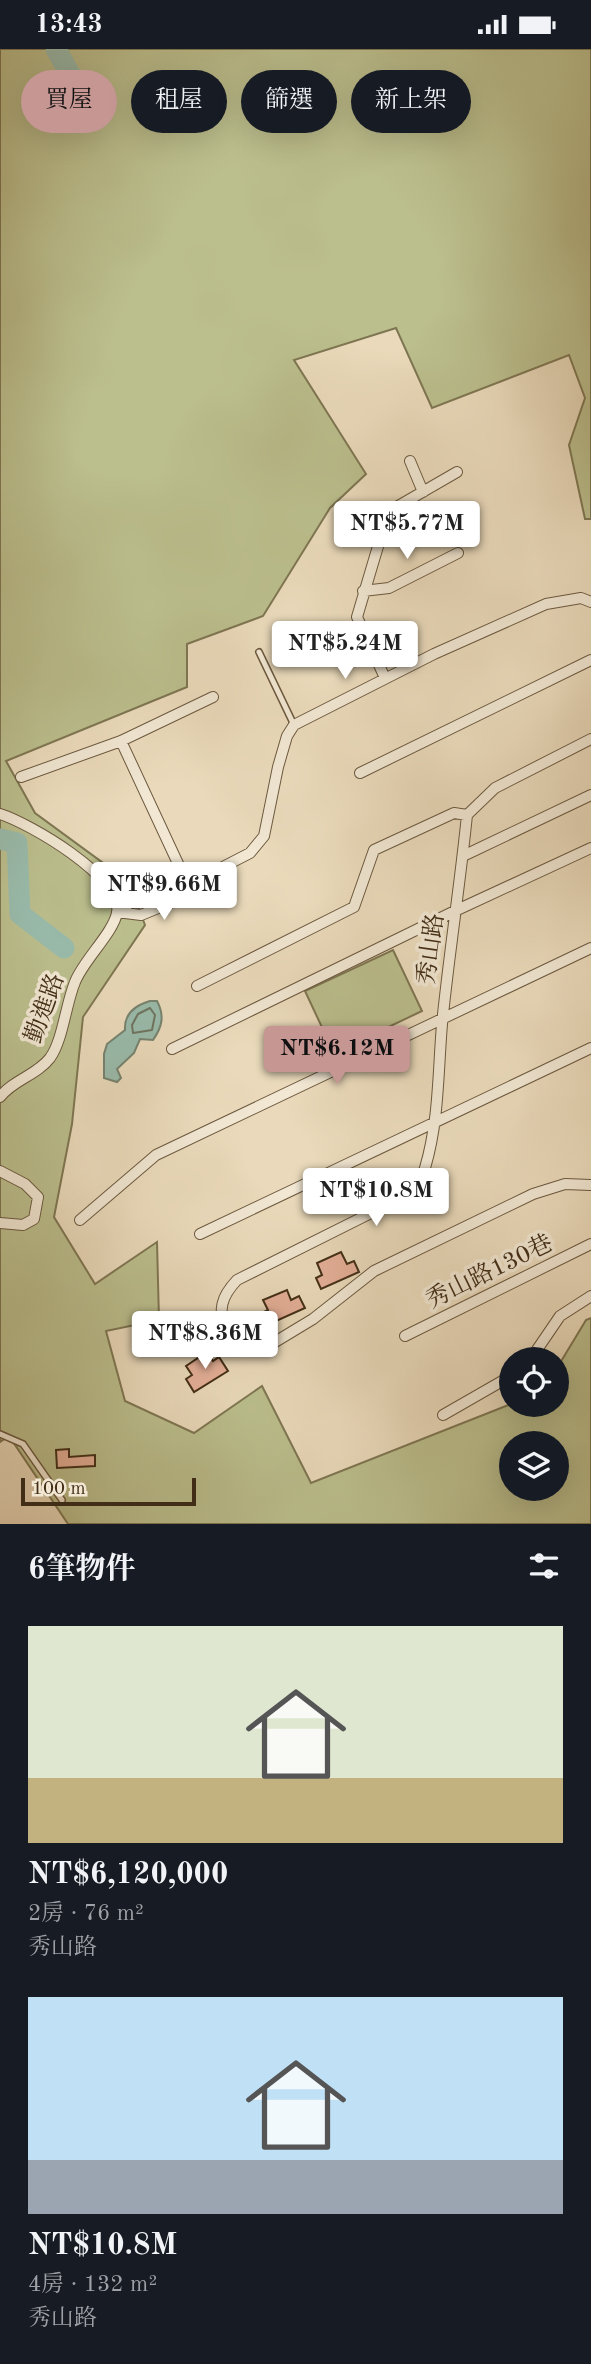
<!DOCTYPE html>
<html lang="zh-TW">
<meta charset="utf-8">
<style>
:root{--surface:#171b24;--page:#20242c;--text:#f1f3f6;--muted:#9ea1a6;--accent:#c59692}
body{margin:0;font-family:"Old Standard TT","Noto Serif TC",serif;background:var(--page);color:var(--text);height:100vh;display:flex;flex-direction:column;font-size:26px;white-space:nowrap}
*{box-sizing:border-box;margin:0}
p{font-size:23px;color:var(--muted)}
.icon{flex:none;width:38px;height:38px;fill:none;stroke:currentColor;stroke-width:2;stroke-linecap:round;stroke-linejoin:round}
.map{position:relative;height:1475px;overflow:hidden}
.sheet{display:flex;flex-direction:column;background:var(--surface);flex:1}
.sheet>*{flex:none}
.hud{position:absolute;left:21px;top:21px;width:550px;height:63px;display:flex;gap:14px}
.buttons{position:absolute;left:499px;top:1298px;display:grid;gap:14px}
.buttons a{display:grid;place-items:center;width:70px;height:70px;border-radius:50%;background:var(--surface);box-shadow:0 7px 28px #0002;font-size:35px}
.scale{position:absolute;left:21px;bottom:18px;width:175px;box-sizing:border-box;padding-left:7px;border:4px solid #422e16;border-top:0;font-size:19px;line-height:24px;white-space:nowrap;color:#422e16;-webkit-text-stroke:5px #f1e7d3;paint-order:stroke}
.price{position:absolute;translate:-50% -60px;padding:0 16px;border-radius:7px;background:#fff;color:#222;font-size:23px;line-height:46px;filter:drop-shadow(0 2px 4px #0008)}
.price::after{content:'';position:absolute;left:50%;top:42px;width:21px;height:16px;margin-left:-10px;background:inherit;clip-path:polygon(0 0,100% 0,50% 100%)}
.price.current{background:var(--accent);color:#111}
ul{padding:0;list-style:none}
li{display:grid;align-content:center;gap:14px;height:371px;padding:0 28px}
li span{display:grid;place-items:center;height:217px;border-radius:0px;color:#555}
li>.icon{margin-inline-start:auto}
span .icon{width:126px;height:126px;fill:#fffc;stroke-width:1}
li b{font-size:30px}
h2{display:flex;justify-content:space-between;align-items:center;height:84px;padding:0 28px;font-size:30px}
.tag{padding:0 24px;border-radius:32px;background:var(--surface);box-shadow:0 7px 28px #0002;font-size:24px;line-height:63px}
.tag.current{background:var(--accent);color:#111}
.status{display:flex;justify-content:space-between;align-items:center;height:49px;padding:0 35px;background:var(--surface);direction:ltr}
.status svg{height:19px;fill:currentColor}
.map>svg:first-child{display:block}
</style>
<div class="status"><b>13:43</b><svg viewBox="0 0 49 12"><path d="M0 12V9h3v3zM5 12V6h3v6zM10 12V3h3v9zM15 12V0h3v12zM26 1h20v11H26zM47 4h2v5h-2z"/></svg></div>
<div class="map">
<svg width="591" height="1475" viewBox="0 0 591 1475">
<rect width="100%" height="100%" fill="#eadabb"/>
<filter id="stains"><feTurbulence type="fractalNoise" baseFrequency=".00286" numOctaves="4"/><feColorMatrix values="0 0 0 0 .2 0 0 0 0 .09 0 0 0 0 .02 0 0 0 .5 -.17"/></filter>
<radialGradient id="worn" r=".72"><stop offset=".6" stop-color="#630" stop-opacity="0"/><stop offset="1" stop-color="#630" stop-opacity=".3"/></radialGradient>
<path fill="#bbbe8d" stroke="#7e7652" stroke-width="2" fill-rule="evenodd" d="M0,0H591V470H585L569,396L585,349L569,306L432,359L396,279L294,311L366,425L330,459L263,567L187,595V638L6,712L35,764L129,833L145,876L83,968L72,1075L54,1168L95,1235L157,1193L159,1271L106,1282L125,1352L194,1384L262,1337L311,1434L511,1355L556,1356L557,1319L586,1271L591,1269V1475H68L9,1387L0,1393ZM511,1395H556V1440H511Z
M393,901L422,962L334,1004L305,942Z"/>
<path fill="#99bbab" stroke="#76836f" stroke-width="2" d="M150,952H157C165,967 162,978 153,991L140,990L134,1004L117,1020L121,1029L117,1033L104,1029V1005L107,995L125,981C124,964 136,956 150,952Z"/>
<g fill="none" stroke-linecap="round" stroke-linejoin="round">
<path stroke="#6e7460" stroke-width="2" d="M150,959L155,966L152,981L133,984L132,976L138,965Z"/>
<path stroke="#99bbab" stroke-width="21" d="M56,0L76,36L79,66
M0,790L17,794L20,865L64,899"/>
</g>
<path fill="#e4af98" stroke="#422e16" stroke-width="2" d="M341,1203L347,1215L354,1212L359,1223L321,1240L316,1229L322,1226L317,1214Z
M287,1241L291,1251L299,1247L305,1259L265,1277L260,1265L268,1261L263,1251Z
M207,1303L213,1312L219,1308L228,1322L194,1343L186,1330L192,1326L186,1317Z
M69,1400V1408L95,1406V1417L57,1419L56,1401Z"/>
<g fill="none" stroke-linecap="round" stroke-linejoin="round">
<defs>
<path id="lane" d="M259,603L294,676
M0,1385L23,1395L62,1451"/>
<path id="street" d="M410,412L423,443
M363,542L389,539L458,504
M385,629L357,568L387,467L393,460L457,423
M591,690L495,739L467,766C460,836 449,905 442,975C438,1023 439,1072 425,1119C421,1133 414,1139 403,1148L237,1231C220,1249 220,1259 223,1283L239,1296L252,1299L270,1296L313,1270L374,1222L533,1145L565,1135L591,1136
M121,692L188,836
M360,724L591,611
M21,728L121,692L213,648
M0,765C29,774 124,829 117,864C113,884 83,912 75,933C66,954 63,991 50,1009C37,1026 13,1031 0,1048
M463,807L591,746
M117,863L141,866L180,850L188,836L250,804L264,787L278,718L287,687L294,676L434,605L546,555L581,549L591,553
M117,863C138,849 162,831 188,836
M197,937L354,858L374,801L454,764L467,766
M172,1000L457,861L591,799
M0,1122L25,1135L38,1148L34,1170L23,1176L0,1174
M80,1171L156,1106L591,899
M200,1185L591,999
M405,1287L591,1195
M530,1311L560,1267L591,1247
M443,1366L511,1327"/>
</defs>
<use href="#lane" stroke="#6c593f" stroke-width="8"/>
<use href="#street" stroke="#6c593f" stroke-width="12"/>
<use href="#lane" stroke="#f1e7d3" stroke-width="5"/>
<use href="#street" stroke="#f1e7d3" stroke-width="10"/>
</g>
<g text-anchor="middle" stroke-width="7" stroke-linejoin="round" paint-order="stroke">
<g font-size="24" fill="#422e16" stroke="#f1e7d3">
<text transform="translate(430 900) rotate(-82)" y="8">秀山路</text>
<text transform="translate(44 959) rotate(-70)" y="8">勤進路</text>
<text transform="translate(489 1222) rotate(-26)" y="8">秀山路130巷</text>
</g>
</g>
<rect width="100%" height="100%" filter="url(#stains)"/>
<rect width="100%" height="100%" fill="url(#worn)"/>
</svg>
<div class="buttons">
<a><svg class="icon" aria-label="locate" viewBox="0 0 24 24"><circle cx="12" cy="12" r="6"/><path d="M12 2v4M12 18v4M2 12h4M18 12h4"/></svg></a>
<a><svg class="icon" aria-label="layers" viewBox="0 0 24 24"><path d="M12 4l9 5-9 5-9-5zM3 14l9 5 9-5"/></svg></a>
</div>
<div class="scale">100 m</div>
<b class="price" style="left:407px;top:512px">NT$5.77M</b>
<b class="price" style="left:345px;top:632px">NT$5.24M</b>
<b class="price" style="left:164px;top:873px">NT$9.66M</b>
<b class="price current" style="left:337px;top:1037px">NT$6.12M</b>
<b class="price" style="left:376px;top:1179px">NT$10.8M</b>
<b class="price" style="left:205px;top:1322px">NT$8.36M</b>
<div class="hud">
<a class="tag current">買屋</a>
<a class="tag">租屋</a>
<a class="tag">篩選</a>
<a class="tag">新上架</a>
</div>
</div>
<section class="sheet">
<h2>6筆物件<svg class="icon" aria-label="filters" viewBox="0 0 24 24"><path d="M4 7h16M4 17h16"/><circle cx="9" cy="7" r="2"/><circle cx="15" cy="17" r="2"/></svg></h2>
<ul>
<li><span style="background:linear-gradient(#dfe7d0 70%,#c2b280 0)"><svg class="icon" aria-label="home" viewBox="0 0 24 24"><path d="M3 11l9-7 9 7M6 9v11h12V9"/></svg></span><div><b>NT$6,120,000</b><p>2房 · 76 m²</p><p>秀山路</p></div></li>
<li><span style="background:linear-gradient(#bfe0f5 75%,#9aa5b1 0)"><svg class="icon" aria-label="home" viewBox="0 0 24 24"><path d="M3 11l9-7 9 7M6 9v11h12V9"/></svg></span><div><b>NT$10.8M</b><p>4房 · 132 m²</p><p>秀山路</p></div></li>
</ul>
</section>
